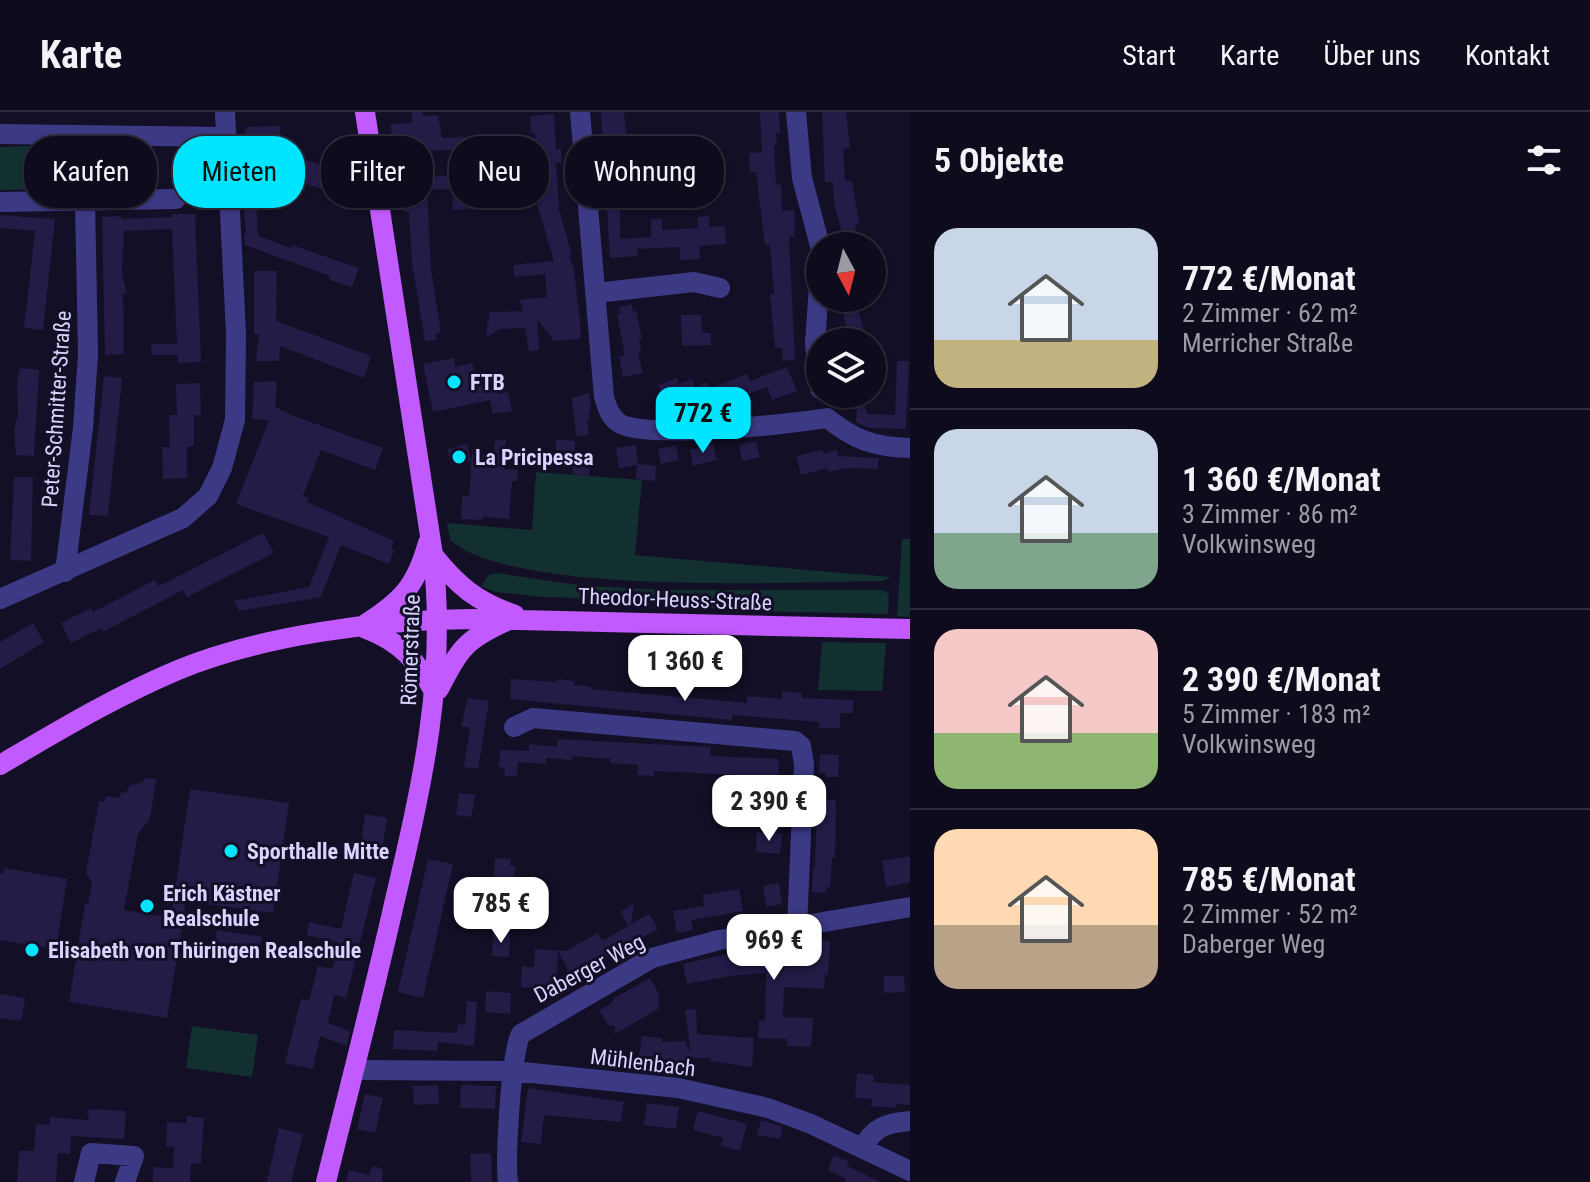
<!DOCTYPE html>
<html lang="de">
<meta charset="utf-8">
<style>
:root{--surface:#0e0b1c;--page:#1c1929;--text:#f1f3f6;--muted:#9b9ba3;--line:#2e2b3b;--accent:#00e5ff}
body{margin:0;font-family:"Roboto Condensed",sans-serif;background:var(--page);color:var(--text);height:100vh;display:flex;flex-direction:column;font-size:30px;white-space:nowrap}
*{box-sizing:border-box;margin:0}
p{font-size:26px;color:var(--muted)}
.icon{flex:none;width:44px;height:44px;fill:none;stroke:currentColor;stroke-width:2;stroke-linecap:round;stroke-linejoin:round}
.map{position:relative;flex:1;overflow:hidden}
.drawer{display:flex;flex-direction:column;background:var(--surface);width:680px}
.drawer>*{flex:none}
.top-card{position:absolute;left:24px;top:24px;width:760px;height:72px;display:flex;gap:16px}
.needle{width:52px;rotate:173deg}
.tools{position:absolute;left:806px;top:120px;display:grid;gap:16px}
.tools a{display:grid;place-items:center;width:80px;height:80px;border-radius:50%;background:var(--surface);box-shadow:0 2px 6px #0004,0 0 0 2px var(--line);font-size:40px}
.price{position:absolute;translate:-50% -68px;padding:0 18px;border-radius:16px;background:#fff;color:#222;font-size:26px;line-height:52px;filter:drop-shadow(0 2px 4px #0008)}
.price::after{content:'';position:absolute;left:50%;top:48px;width:24px;height:18px;margin-left:-12px;background:inherit;clip-path:polygon(0 0,100% 0,50% 100%)}
.price.active{background:var(--accent);color:#111}
ul{padding:0;list-style:none}
li{display:flex;align-items:center;gap:24px;height:200px;padding:0 24px}
li+li{border-top:2px solid var(--line)}
li span{display:grid;place-items:center;flex:none;width:224px;height:160px;border-radius:24px;color:#555}
li>.icon{margin-inline-start:auto}
span .icon{width:96px;height:96px;fill:#fffc;stroke-width:1}
li b{font-size:34px}
h2{display:flex;justify-content:space-between;align-items:center;height:96px;padding:0 24px;font-size:34px}
.tag{padding:0 28px;border-radius:32px;background:var(--surface);box-shadow:0 2px 6px #0004,0 0 0 2px var(--line);font-size:28px;line-height:72px}
.tag.active{background:var(--accent);color:#111}
header{display:flex;align-items:center;gap:48px;box-sizing:border-box;height:112px;padding:0 40px;background:var(--surface);border-bottom:2px solid var(--line)}
header strong{font-size:38px}
nav{display:flex;gap:44px;margin-inline-start:auto;font-size:28px}
main{display:flex;flex:1;min-height:0}
.map>svg:first-child{display:block}
</style>
<header>
<strong>Karte</strong>
<nav><a>Start</a><a>Karte</a><a>Über uns</a><a>Kontakt</a></nav>
</header>
<main>
<div class="map">
<svg width="910" height="1070" viewBox="0 0 910 1070">
<rect width="100%" height="100%" fill="#130f26"/>
<path fill="#12302f" d="M31,34L32,56H51V77L0,78V35Z
M536,360L642,368L635,443L890,465L883,469C793,470 513,484 450,428L447,411L532,418Z
M902,427H910V505L897,504Z
M497,461L584,474L668,478H882L889,482L888,502L748,499L608,487L543,485L495,480L481,474L489,463Z
M822,530L886,531L882,579L818,578Z
M192,914L258,923L252,965L186,956Z"/>
<path fill="#241b47" d="M412,0H423V4L438,3L442,26L465,25L466,37L427,39L426,44L427,65L465,62L468,97L453,98L452,77L427,78L431,158L441,221H436L437,228L425,229L412,151L409,100H404L401,45L396,46L390,12L412,11Z
M601,0H624L629,47H626L628,88H620V127L651,125V107H662V118L698,116V105L709,104V115L725,114L726,132L699,134L700,147L680,148V135L637,137V144L610,146Z
M760,0H779L780,21H776L777,33L774,34L776,73L781,72L782,99L794,98L795,125H789L795,248L783,249L782,236H775L770,182H774L770,133H765L756,60H750L749,41L762,40Z
M822,0H846L850,36L843,37L845,69H852L859,112L855,113L860,134H845L834,90L833,70H825Z
M554,2L556,37H561L562,51H556L559,98L572,143L569,144L574,157L581,220L580,227L554,229L537,207L539,238L529,239L525,216L500,217L487,225V210H489V200L523,199L520,188L547,185L545,162L514,165L513,153L554,149L537,92H530L528,52L537,51L535,21H531L530,4Z
M280,14L281,40L345,60L338,82L272,61L271,65L255,66L258,124L291,136L292,133L359,156L352,175L329,168L330,164L245,133L244,122H246L240,44L246,43L245,15Z
M172,102H195L201,250L178,251V243H152L151,232H177L172,117L124,119L122,160L127,183L123,181L124,242L105,243L102,105L121,104V107L172,105Z
M0,103L55,107L43,218L24,216L35,119L0,116Z
M254,159H277L276,209L371,244L364,266L280,234L279,249H256L259,222H254Z
M840,186H860L862,197L858,198L867,230H839L836,217L846,214Z
M632,192L633,199H636L642,226L639,227L641,240L638,241L643,261L623,265L619,245L625,243L617,203L620,202L619,195Z
M681,203H701L702,221H711V233L682,234Z
M454,246L455,255L472,251L477,268L495,264L499,282L508,280L512,299L493,302L490,288L433,300L423,252Z
M897,249H909L906,317L868,316L856,310L857,294L845,297L842,282H862L867,302L895,303Z
M787,255L797,279L772,288L767,275L716,294L711,281L674,295L670,284L664,287L658,273L677,266L679,272L692,267L695,275L707,270L710,276L747,262L750,269Z
M20,256L39,258L34,344L16,343L14,319L18,301L17,269Z
M104,264L122,266L108,404L89,403Z
M277,269L275,295L294,304L383,336L375,358L321,338L303,384L309,386L307,390L394,429L391,437L394,438L389,452L341,433L321,485L239,499L234,489L309,475L329,425L236,392L269,308L252,307L254,270Z
M200,271L201,303H194V334L187,335V366L163,367L162,335H170L169,303H177L176,272Z
M589,281L591,298H589L590,307L587,308L589,323L576,324L572,286Z
M556,327L575,329L574,347L590,348L589,364L573,362V356L543,353L544,339L556,340Z
M495,328H506L504,357L518,358L517,369H512L509,407L483,405V408L461,407L462,384H469L472,341L494,343Z
M756,329L760,345L742,349L739,333Z
M467,332L471,349L451,353L447,337Z
M713,332L717,348L693,354L690,338Z
M636,333L638,352L656,354L655,369L636,367L637,353L619,356L616,336Z
M676,333L679,348L661,352L658,337Z
M822,338L824,342L837,338L838,344L878,346V357L846,356L828,360L827,356L801,363L796,344Z
M14,365H33L31,449L10,448Z
M263,421L274,441L187,485L183,478L103,520L101,516L71,531L61,511L91,496L93,500L155,468L159,474Z
M33,511L44,530L0,557V530Z
M511,567L557,570V567L574,569V573L590,574V577L747,591V584L782,587V579L802,581V586L853,588V601H840V616H819V610L732,603V608L510,587Z
M468,586L489,589L478,657L464,655L470,616L461,614Z
M557,627L711,635L710,644L779,647L778,680H760V664L654,659V664L637,663L638,653L610,651L611,647L572,644V648L546,646V652L518,650L517,664H504L505,656L499,655L500,638L529,639V632L557,635Z
M820,642L839,643L838,665H826V661H819Z
M146,666L156,667L150,708L138,721L124,798L171,806L190,677L289,691L273,801L186,789L167,906L69,890L85,792H88L92,771L86,761L99,689L104,690L106,684L120,686L121,680L126,681L130,673L141,671Z
M459,681L475,683L471,705L456,703Z
M817,688H836L835,746H832L830,775H827L826,781L812,780L813,755H815Z
M365,702L387,706L382,740L360,737Z
M757,720L782,722L780,742L756,740Z
M910,744V770L886,775L882,749Z
M495,746L511,747L510,754H515L514,772L493,771Z
M428,747L453,752L423,886L398,880Z
M4,756L67,767L56,837L0,828V761L3,762Z
M354,761L376,766L346,886L334,883L328,911L350,919L347,934L320,924L313,957L285,951L301,887L309,889L318,854L333,857L338,830L307,823L309,810L341,817Z
M779,771L782,792L766,795L763,774Z
M739,777L743,799L691,808L693,818L677,821L673,799L704,794L703,783Z
M634,791L631,812L649,802L658,817L572,865L558,839L556,878L521,875L522,854L534,855L535,837L566,839L598,821L602,829L628,814L620,800Z
M217,818L262,825L259,837L215,830Z
M493,822H510L509,845L492,844Z
M811,828L830,829L828,863H825L824,877L784,875L783,905L813,906L811,935L787,934V927L758,926L759,908L765,909L766,861L730,864L687,872L683,852L728,842L770,837V833L792,834V830L811,831Z
M884,864H904L905,880L884,881Z
M650,866L659,882L658,897L615,922V914L608,913L599,898L612,891L614,886Z
M486,879L511,881L510,902L485,900Z
M0,882L25,886L21,909L0,906Z
M467,889L477,890L474,934L438,930L437,939L393,937L394,918L457,921L458,912L465,913Z
M696,897L697,922L754,926L752,955L710,949L711,946H685L686,956L638,950L642,924L662,926V930L685,929L691,942L685,898Z
M857,961L874,963L873,970L910,973V993L896,992L895,996L871,994L872,987L855,986Z
M438,973L439,992L414,993L413,974Z
M461,973L496,974L495,997L460,996Z
M528,976L624,990L621,1010L544,1003L541,1032L521,1030Z
M365,982L383,986L375,1021L357,1017Z
M647,991L679,995L676,1017L644,1013Z
M89,997L126,999L124,1027L71,1024L70,1042L58,1041L56,1070H17L19,1039H34L36,1012L50,1013V1005L88,1008Z
M698,999L747,1012L740,1039L721,1034L723,1026L693,1018Z
M187,1004L204,1006L201,1052L191,1051L190,1070H153V1055L173,1056L174,1035L166,1034L167,1010L187,1011Z
M761,1008L783,1015L780,1027L757,1023Z
M279,1016L303,1022L291,1070H267Z
M491,1041L492,1070H471L470,1042Z
M834,1043L849,1050L847,1054L881,1070H845L846,1067L828,1058Z
M372,1054L383,1057L382,1070H346L349,1058L369,1063Z"/>
<g fill="none" stroke-linecap="round" stroke-linejoin="round">
<path stroke="#3d3a85" stroke-width="20" d="M580,0L604,285C607,295 610,305 619,311C644,328 792,312 827,306
M796,0L802,66L820,134
M0,22L225,25
M0,90L176,87
M820,160L815,231L820,277
M596,181L694,170L720,176
M827,306C855,328 873,335 910,336
M65,460L83,316L88,242L85,89
M0,487L183,406L208,384L222,356L235,308L236,221L225,0
M514,615L533,606L795,629L801,634L804,652L797,816
M355,958L513,959L678,976L768,996L811,1012L910,1059
M863,1036C873,1015 887,1011 910,1009
M84,1070L91,1041L134,1044L125,1070
M508,1070C505,1048 511,938 521,922L652,846L719,828L910,795"/>
<path stroke="#c25bff" stroke-width="20" d="M433,443C458,474 476,489 515,503
M364,513C402,489 416,474 428,431
M364,516C400,529 417,549 435,581
M439,577C460,536 465,528 507,509
M0,653C58,619 116,584 178,558C263,523 379,508 471,507L910,517
M326,1070C349,977 373,885 394,792C422,673 447,566 433,443L365,0"/>
</g>
<g fill="#00e5ff" stroke="#130f26" stroke-width="3">
<circle cx="454" cy="270" r="8"/>
<circle cx="459" cy="345" r="8"/>
<circle cx="231" cy="739" r="8"/>
<circle cx="147" cy="794" r="8"/>
<circle cx="32" cy="838" r="8"/>
</g>
<g text-anchor="middle" stroke-width="6" stroke-linejoin="round" paint-order="stroke">
<g font-size="22" font-weight="bold" fill="#d9d4ff" stroke="#130f26" text-anchor="start">
<text x="470" y="278">FTB</text>
<text x="475" y="353">La Pricipessa</text>
<text x="247" y="747">Sporthalle Mitte</text>
<text x="163" y="789">Erich Kästner<tspan x="163" dy="25">Realschule</tspan></text>
<text x="48" y="846">Elisabeth von Thüringen Realschule</text>
</g>
<g font-size="22" fill="#d9d4ff" stroke="#130f26">
<text transform="translate(56 297) rotate(-86)" y="8">Peter-Schmitter-Straße</text>
<text transform="translate(675 487) rotate(2)" y="8">Theodor-Heuss-Straße</text>
<text transform="translate(410 538) rotate(-88)" y="8">Römerstraße</text>
<text transform="translate(589 856) rotate(-28)" y="8">Daberger Weg</text>
<text transform="translate(643 950) rotate(7)" y="8">Mühlenbach</text>
</g>
</g>
</svg>
<div class="tools">
<a><svg class="needle" viewBox="-14 -14 28 28"><path d="M0-13l5 13h-10z" fill="#e53935"/><path d="M0 13l5-13h-10z" fill="#9b9ba3"/></svg></a>
<a><svg class="icon" aria-label="layers" viewBox="0 0 24 24"><path d="M12 4l9 5-9 5-9-5zM3 14l9 5 9-5"/></svg></a>
</div>
<b class="price active" style="left:703px;top:343px">772 €</b>
<b class="price" style="left:685px;top:591px">1 360 €</b>
<b class="price" style="left:769px;top:731px">2 390 €</b>
<b class="price" style="left:501px;top:833px">785 €</b>
<b class="price" style="left:774px;top:870px">969 €</b>
<div class="top-card">
<a class="tag">Kaufen</a>
<a class="tag active">Mieten</a>
<a class="tag">Filter</a>
<a class="tag">Neu</a>
<a class="tag">Wohnung</a>
</div>
</div>
<section class="drawer">
<h2>5 Objekte<svg class="icon" aria-label="filters" viewBox="0 0 24 24"><path d="M4 7h16M4 17h16"/><circle cx="9" cy="7" r="2"/><circle cx="15" cy="17" r="2"/></svg></h2>
<ul>
<li><span style="background:linear-gradient(#c9d6e8 70%,#c2b280 0)"><svg class="icon" aria-label="home" viewBox="0 0 24 24"><path d="M3 11l9-7 9 7M6 9v11h12V9"/></svg></span><div><b>772 €/Monat</b><p>2 Zimmer · 62 m²</p><p>Merricher Straße</p></div></li>
<li><span style="background:linear-gradient(#c9d6e8 65%,#7fa58c 0)"><svg class="icon" aria-label="home" viewBox="0 0 24 24"><path d="M3 11l9-7 9 7M6 9v11h12V9"/></svg></span><div><b>1 360 €/Monat</b><p>3 Zimmer · 86 m²</p><p>Volkwinsweg</p></div></li>
<li><span style="background:linear-gradient(#f6c9c9 65%,#8fb573 0)"><svg class="icon" aria-label="home" viewBox="0 0 24 24"><path d="M3 11l9-7 9 7M6 9v11h12V9"/></svg></span><div><b>2 390 €/Monat</b><p>5 Zimmer · 183 m²</p><p>Volkwinsweg</p></div></li>
<li><span style="background:linear-gradient(#ffd9b3 60%,#b9a48a 0)"><svg class="icon" aria-label="home" viewBox="0 0 24 24"><path d="M3 11l9-7 9 7M6 9v11h12V9"/></svg></span><div><b>785 €/Monat</b><p>2 Zimmer · 52 m²</p><p>Daberger Weg</p></div></li>
</ul>
</section>
</main>
